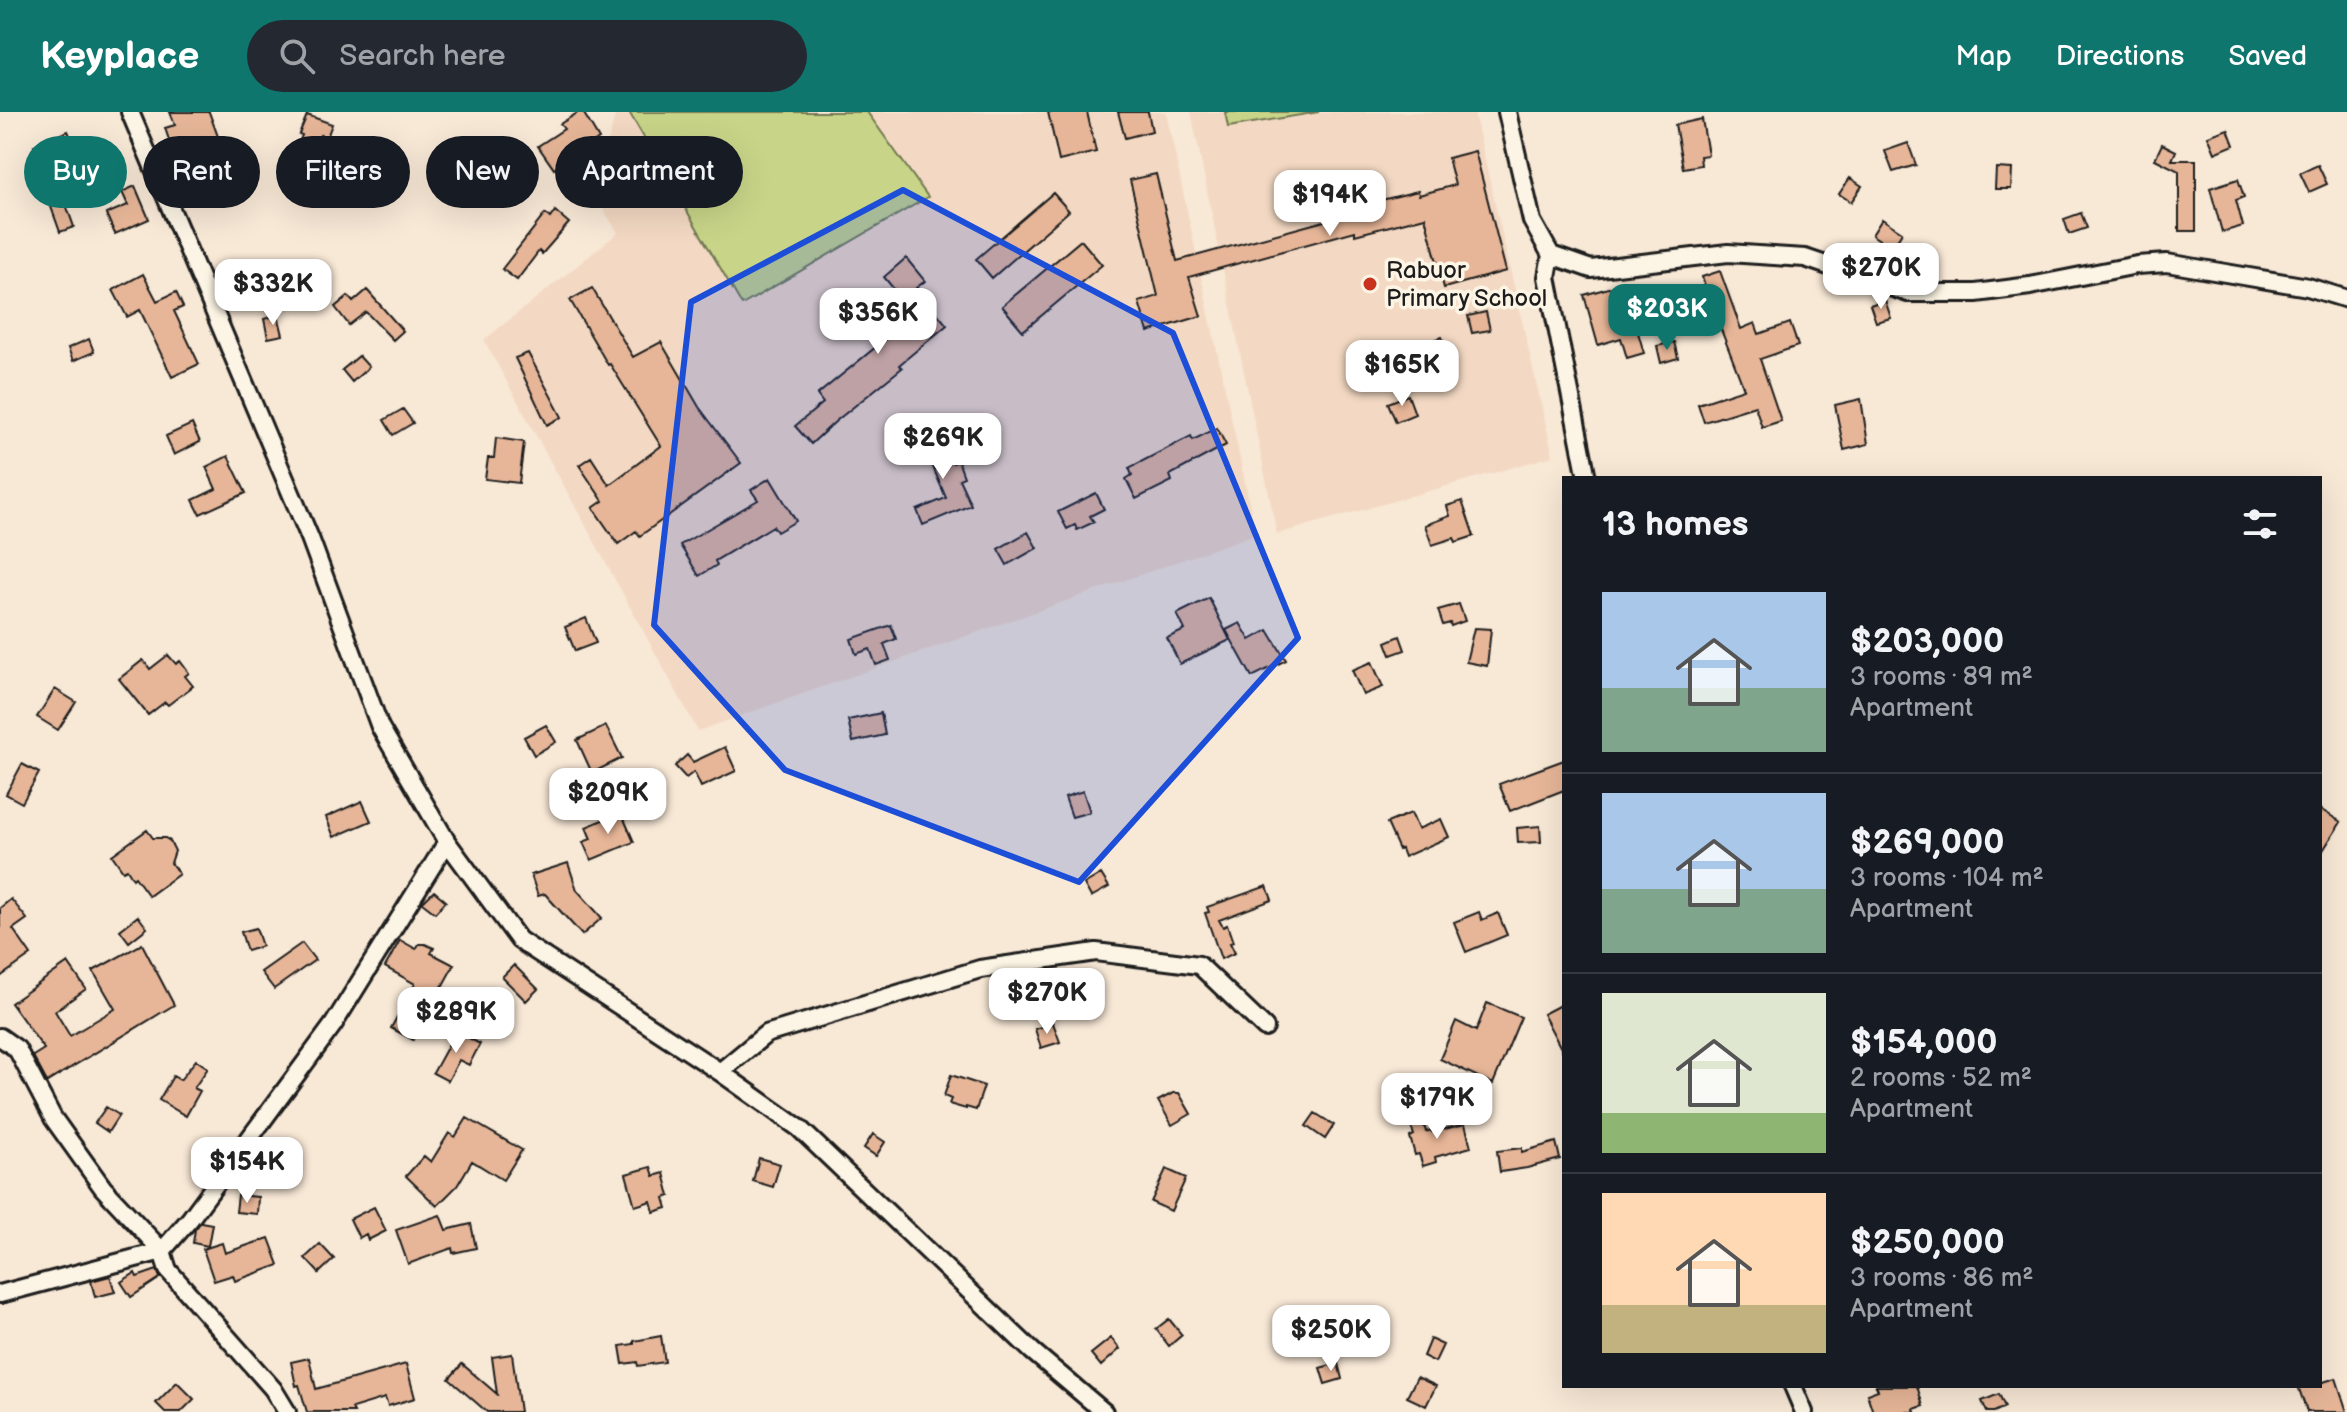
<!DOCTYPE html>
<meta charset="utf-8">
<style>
:root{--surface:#171b24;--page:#242831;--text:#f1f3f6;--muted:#9ea1a6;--line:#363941;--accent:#0f766e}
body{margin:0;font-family:"Balsamiq Sans",sans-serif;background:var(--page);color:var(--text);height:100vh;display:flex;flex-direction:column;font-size:30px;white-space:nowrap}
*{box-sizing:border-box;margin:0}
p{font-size:26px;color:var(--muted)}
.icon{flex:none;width:44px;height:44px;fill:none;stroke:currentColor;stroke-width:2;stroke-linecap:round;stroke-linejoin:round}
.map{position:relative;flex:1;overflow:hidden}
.details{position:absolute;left:1562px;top:364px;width:760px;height:912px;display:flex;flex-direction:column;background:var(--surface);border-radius:0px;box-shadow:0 8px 32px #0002}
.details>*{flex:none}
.top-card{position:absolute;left:24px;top:24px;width:760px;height:72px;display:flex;gap:16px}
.price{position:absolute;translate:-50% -68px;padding:0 18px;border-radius:16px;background:#fff;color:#222;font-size:26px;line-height:52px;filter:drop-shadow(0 2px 4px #0008)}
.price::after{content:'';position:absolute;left:50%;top:48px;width:24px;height:18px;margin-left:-12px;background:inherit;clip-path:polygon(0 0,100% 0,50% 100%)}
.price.active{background:var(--accent);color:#fff}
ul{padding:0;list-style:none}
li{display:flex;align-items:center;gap:24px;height:200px;padding:0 40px}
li+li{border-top:2px solid var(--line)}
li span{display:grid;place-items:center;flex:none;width:224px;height:160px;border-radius:0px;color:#555}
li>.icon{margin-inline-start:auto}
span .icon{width:96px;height:96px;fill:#fffc;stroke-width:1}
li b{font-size:34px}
h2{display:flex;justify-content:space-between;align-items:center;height:96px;padding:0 40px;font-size:34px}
.pill{padding:0 28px;border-radius:36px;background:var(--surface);box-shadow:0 8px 32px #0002;font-size:28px;line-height:72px}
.pill.active{background:var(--accent);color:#fff}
header{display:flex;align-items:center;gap:48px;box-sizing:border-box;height:112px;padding:0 40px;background:var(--accent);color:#fff}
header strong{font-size:38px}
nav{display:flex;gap:44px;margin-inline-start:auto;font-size:28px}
.search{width:560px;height:72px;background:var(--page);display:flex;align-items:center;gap:20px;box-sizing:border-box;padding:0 28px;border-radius:44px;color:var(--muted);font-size:30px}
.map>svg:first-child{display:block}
</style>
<header>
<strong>Keyplace</strong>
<div class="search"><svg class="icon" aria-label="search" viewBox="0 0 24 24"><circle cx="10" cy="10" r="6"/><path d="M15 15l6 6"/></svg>Search here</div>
<nav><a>Map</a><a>Directions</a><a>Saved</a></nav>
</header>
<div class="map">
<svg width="2347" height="1300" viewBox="0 0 2347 1300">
<rect width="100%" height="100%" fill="#f8e8d6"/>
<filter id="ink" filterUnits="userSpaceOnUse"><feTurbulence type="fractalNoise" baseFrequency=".0125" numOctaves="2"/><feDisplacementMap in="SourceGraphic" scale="16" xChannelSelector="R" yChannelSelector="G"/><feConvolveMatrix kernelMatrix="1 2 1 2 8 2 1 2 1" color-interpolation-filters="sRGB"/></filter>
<g filter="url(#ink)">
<path fill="#f3d9c3" d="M616,0H1166L1256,422L698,619L484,228L618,121L594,82Z
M1191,0H1474L1553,344L1277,422Z"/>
<path fill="#c8d588" stroke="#727852" stroke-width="2" d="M629,0H867L928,85L742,193Z
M1225,0H1319L1228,15Z"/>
<path fill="#e7b698" stroke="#1c1c1c" stroke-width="2" d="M170,0H209L224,41L211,46L204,26L172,37L165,16L175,13Z
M579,0H583L599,27L554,57L538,34L564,17L560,12Z
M1048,0H1087L1096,40L1059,49Z
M1118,0H1148L1152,19L1125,26Z
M307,3L332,12L327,25L320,23L301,72L286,66L302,23L299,22Z
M1702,7L1708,43L1700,44L1701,53L1683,56L1675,13Z
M2228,17L2234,33L2215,41L2208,24Z
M68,19L90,68L56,83L34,34Z
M1908,31L1916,53L1893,60L1885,39Z
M2162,32L2176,39L2172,48H2196V119H2179V59L2155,47Z
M1475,39L1506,159L1444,176L1425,105L1355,123V119L1189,165L1201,204L1148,220L1139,190L1158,184L1130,68L1156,62L1177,149L1350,102L1349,96L1418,79L1419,83L1455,73L1448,46Z
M2318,53L2327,72L2309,80L2300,61Z
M1996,56L2012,57L2011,77H1995Z
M1850,66L1862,74L1851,90L1839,82Z
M2238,67L2244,85L2236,88L2243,114L2222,120L2210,76Z
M135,74L149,107L115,122L106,102L128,93L122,80Z
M1053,81L1069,99L992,166L976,147Z
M63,84L74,115L60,120L49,89Z
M555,99L569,111L542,142L539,139L517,168L502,157L545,102L550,106Z
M2081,101L2087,116L2069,122L2064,107Z
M1882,107L1902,120L1892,136L1872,123Z
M1081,128L1102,153L1023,219L1002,194Z
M906,146L925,169L916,176L947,213L899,253L902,256L836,309L811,332L795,314L823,291L817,283L915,203L884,165Z
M1720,159L1741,217L1755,211L1759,222L1790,211L1798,234L1760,247L1781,309L1762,315L1755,294L1704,310L1698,292L1744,277L1718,210L1693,217L1687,197L1710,190L1702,165Z
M143,162L157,189L176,180L183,195L174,199L199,252L172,265L140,198L127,205L113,178Z
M1629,170L1634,187L1629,189L1644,241L1627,246L1621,226L1598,233L1584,183Z
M592,176L633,245L661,230L699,295L741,351L640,424L636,419L618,432L593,396L603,389L579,353L591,345L609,373L661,334L610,252L608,253L570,188Z
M367,178L403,219L393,228L366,200L349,213L335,195L348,184L353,190Z
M1885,188L1891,206L1876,210L1870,193Z
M1486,200L1490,218L1472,221L1468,204Z
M278,203L283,223L268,226L264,207Z
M1442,225L1450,246L1403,264L1395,243Z
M89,227L94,240L73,249L68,236Z
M1674,230L1678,246L1661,251L1657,234Z
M528,241L562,305L547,313L515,246Z
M359,244L369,255L352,270L342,258Z
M1408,283L1415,302L1396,310L1388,291Z
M1861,287L1868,332L1844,338L1835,293Z
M403,297L413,311L393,323L384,308Z
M192,312L200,330L174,343L166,324Z
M1217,316L1226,333L1170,363L1172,369L1136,387L1126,367L1132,363L1129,356L1191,324L1193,328Z
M929,318L953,351L958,349L964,365L959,367L971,393L923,413L917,398L946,386L930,348L915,329Z
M496,326L524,330L519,371L485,367L488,346H494Z
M228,344L246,381L200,402L193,388L216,377L206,355Z
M770,366L796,409L777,420L773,414L715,449L717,453L699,464L680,433L758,388L751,378Z
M1096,381L1104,397L1090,404L1094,410L1077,418L1075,413L1067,417L1058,400Z
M1462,389L1474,424L1456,430L1454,426L1432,433L1425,413L1450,404L1447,394Z
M1028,420L1037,436L1007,453L998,437Z
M1209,486L1230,528L1180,552L1167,526L1185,518L1177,502Z
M1459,492L1465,509L1451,514L1450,511L1443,513L1438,498Z
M586,506L596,531L575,539L565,515Z
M1240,511L1250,528L1268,518L1286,548L1252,565L1226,518Z
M891,513L896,527L884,532L890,548L876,553L870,537L856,542L851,527Z
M1474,516L1491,517L1487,554L1466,550Z
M1400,524L1405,538L1391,543L1386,530Z
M168,543L176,552L180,549L189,561L185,564L193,574L168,593L165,590L148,603L119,567L143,548L150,557Z
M1372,550L1383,575L1363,583L1352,558Z
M55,577L76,590L58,618L37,605Z
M881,601L885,623L853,630L848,608Z
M546,613L556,630L534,643L524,625Z
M606,614L622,646L592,661L577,628Z
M725,635L736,659L701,675L694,660L686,666L675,654L687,643L693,650Z
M1564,648V678L1510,699L1499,672Z
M22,652L39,661L22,691L6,682Z
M1083,679L1090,700L1072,705L1065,685Z
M362,689L371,709L334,725L326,705Z
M2320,697L2341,710L2320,743Z
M621,700L634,730L591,748L583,730L591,727L586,715Z
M1411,701L1418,717L1441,707L1449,725L1404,745L1401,737L1399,738L1387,711Z
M1540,714L1541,730L1518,731L1517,716Z
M147,718L153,726H165L170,729L175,739L171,751L179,762L149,784L135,765L133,767L127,757L123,759L112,743Z
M568,751L577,778L602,806L582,823L545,782L538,784L531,763Z
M1101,762L1109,775L1091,785L1084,772Z
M1267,774L1272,788L1219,808L1223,815L1227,813L1233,830L1230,831L1235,841L1221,847L1205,801L1209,800L1207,795Z
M434,779L446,789L435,801L422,791Z
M11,787L27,807L13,817L31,843L0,865V796Z
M1479,800L1482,808L1498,801L1507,823L1466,840L1454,810Z
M138,804L147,816L129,830L120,818Z
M256,816L262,834L247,839L241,820Z
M400,828L416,837L419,832H425L434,836L431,841L454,853L413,928L391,916L415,872L385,855Z
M302,831L315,848L274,877L261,860Z
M142,832L174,893L47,970L33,944L44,937L11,891L68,851L86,877L55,899L70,924L115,897L93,859Z
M514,853L538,877L526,889L502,865Z
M1487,891L1521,905L1493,972L1440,947L1456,909L1476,919Z
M1564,891V942L1543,902Z
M1053,911L1060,930L1041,936L1035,917Z
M456,919L480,932L469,953L459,948L448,969L433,961Z
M196,948L208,956L194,976L200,979L186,1004L159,988L173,964L180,968Z
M951,963L984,974L976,998L966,995V997L949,992L951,987L944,984Z
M1173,981H1179L1191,1002L1172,1013L1158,989Z
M106,995L119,1003L108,1020L95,1011Z
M1315,1001L1334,1013L1325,1027L1306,1014Z
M467,1006L522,1038L503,1068L472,1049L457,1074L437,1094L406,1064L424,1044L431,1050L449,1021L455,1025Z
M1422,1006L1426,1020L1431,1018L1432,1020L1465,1012L1471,1035L1435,1045L1436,1050L1423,1054L1419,1042L1415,1043L1410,1025L1414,1023L1409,1010Z
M873,1022L885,1030L876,1044L864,1036Z
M1556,1030L1560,1047L1527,1056L1500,1060L1497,1039L1522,1036V1040Z
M759,1046L780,1052L773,1075L753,1069Z
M651,1055L654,1064L664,1061L670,1084L664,1086L667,1096L654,1100L651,1089L635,1094L626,1062Z
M1166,1057L1186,1066L1171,1099L1151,1090Z
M238,1083L258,1085L257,1102L236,1100Z
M374,1095L386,1119L368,1128L366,1122L359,1126L350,1107Z
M440,1103L446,1118L471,1112L476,1136L453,1141L452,1136L408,1152L396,1118Z
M201,1110L212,1112L208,1134L193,1131L195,1117Z
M269,1126L279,1153L235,1169L233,1163L214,1169L203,1137L222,1131L225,1141Z
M320,1132L334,1147L319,1161L305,1146Z
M157,1158L160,1166L131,1185L121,1170L135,1161L137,1165Z
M110,1164L115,1180L95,1185L91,1169Z
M1169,1207L1182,1223L1169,1234L1156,1217Z
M661,1224L665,1250L638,1254L637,1250L623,1252L620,1234L634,1232V1229Z
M1111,1226L1120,1237L1101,1254L1091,1242Z
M1430,1227L1443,1233L1435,1250L1423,1244Z
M512,1242L520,1300H487L449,1267L462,1252L497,1282L492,1245Z
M309,1246L316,1277L406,1252L415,1286L388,1294L385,1286L352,1296L354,1300H307L299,1273L296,1274L291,1250Z
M1338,1251L1342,1267L1325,1272L1320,1256Z
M1417,1265L1436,1274L1426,1294L1407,1285Z
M2336,1266L2347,1300H2307L2298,1274H2320V1271Z
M177,1270L194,1287L181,1300H165L156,1291Z
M1876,1274H1917L1923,1294L1914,1297L1915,1300H1873L1867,1282L1878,1278Z
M1999,1282L2005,1295L1994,1300H1987L1982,1289Z"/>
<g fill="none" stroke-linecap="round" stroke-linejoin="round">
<defs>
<path id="street" d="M130,0L310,426L380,615L447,730L519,828L720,960L799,1016L1032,1239L1104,1300
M1507,0L1532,109L1551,143L1591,157L1728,141L1805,146L1908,181H1976L2030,174L2137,153L2167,151L2308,175L2347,187
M1551,143L1547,165L1587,366
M0,925L17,937L53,1006L103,1076L162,1139L168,1158L273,1277L287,1300
M720,960L766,922L980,857L1096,840L1199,853L1265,916
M0,1182L162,1139L190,1107L333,913L447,730
M1793,1274L1804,1300"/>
</defs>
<use href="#street" stroke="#1c1c1c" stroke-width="22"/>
<use href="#street" stroke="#fcf5e5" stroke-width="16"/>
</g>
</g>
<path fill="#1d4ed8" fill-opacity="0.2" stroke="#1d4ed8" stroke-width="6" stroke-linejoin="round" d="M903,78L1173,221L1298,526L1079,770L785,658L654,513L691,190Z"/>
<circle fill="#c8321e" stroke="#fcf5e5" stroke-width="3" cx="1370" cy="172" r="8"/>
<g text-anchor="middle" stroke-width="7" stroke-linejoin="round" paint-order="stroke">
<g font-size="24" fill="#1c1c1c" stroke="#fcf5e5" text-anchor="start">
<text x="1386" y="166">Rabuor<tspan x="1386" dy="28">Primary School</tspan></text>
</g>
</g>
</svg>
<b class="price" style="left:1330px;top:126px">$194K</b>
<b class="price" style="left:1881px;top:199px">$270K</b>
<b class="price" style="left:273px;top:215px">$332K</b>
<b class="price active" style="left:1667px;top:240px">$203K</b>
<b class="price" style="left:878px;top:244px">$356K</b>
<b class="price" style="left:1402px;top:296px">$165K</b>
<b class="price" style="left:943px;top:369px">$269K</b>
<b class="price" style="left:608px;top:724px">$209K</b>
<b class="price" style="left:1047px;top:924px">$270K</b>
<b class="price" style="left:456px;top:943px">$289K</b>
<b class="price" style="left:1437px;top:1029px">$179K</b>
<b class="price" style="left:247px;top:1093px">$154K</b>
<b class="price" style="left:1331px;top:1261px">$250K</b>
<div class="top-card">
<a class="pill active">Buy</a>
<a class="pill">Rent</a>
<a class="pill">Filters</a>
<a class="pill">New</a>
<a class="pill">Apartment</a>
</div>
<section class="details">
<h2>13 homes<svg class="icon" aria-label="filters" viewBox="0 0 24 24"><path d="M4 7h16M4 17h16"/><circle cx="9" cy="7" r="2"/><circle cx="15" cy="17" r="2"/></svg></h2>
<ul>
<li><span style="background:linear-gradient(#a9c7e8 60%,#7fa58c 0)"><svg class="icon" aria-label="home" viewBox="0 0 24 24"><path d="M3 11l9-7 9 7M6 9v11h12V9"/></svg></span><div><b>$203,000</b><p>3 rooms · 89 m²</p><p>Apartment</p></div></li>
<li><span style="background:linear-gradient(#a9c7e8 60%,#7fa58c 0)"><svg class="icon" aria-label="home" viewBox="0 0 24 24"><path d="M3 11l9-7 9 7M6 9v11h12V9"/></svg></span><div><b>$269,000</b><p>3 rooms · 104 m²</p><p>Apartment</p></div></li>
<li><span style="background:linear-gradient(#dfe7d0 75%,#8fb573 0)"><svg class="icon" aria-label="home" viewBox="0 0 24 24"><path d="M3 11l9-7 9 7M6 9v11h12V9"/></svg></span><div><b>$154,000</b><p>2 rooms · 52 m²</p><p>Apartment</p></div></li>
<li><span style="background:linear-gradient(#ffd9b3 70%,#c2b280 0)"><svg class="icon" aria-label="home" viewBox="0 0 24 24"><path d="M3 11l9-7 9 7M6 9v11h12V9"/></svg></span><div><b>$250,000</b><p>3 rooms · 86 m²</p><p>Apartment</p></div></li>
</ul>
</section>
</div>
